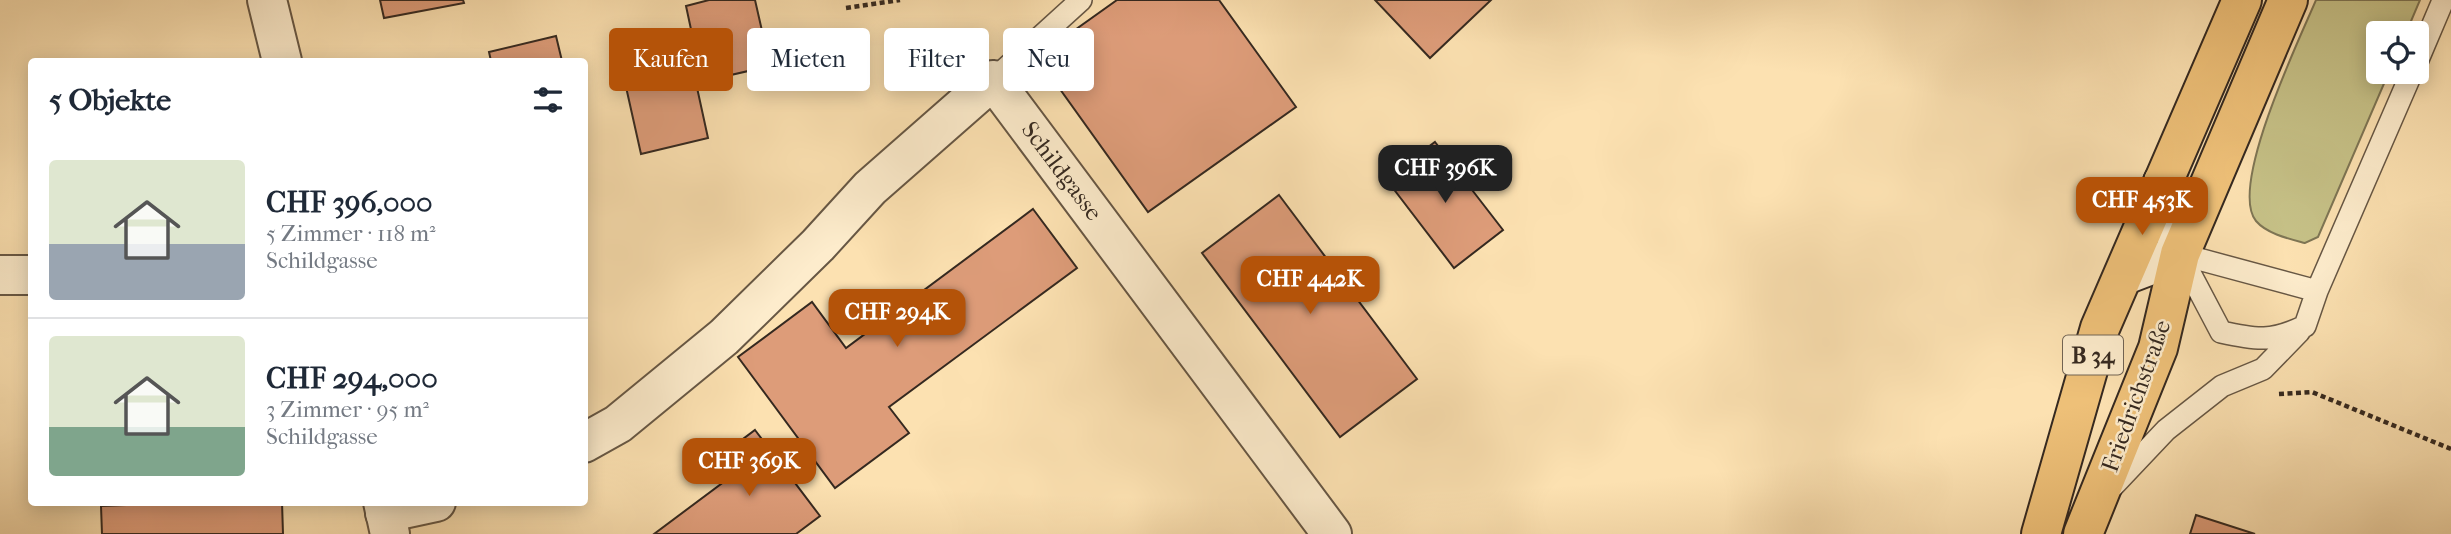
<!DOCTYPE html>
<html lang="de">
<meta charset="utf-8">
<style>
:root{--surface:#fff;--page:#f6f6f7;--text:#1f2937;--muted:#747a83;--line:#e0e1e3;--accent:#b45309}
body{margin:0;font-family:"IM FELL French Canon",serif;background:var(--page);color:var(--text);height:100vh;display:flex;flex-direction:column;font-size:26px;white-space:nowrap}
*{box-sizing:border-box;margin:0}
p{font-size:23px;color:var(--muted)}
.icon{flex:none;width:38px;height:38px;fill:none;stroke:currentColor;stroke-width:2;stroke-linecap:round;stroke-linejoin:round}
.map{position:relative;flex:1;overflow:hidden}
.panel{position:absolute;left:28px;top:58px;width:560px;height:448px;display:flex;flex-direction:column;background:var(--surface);border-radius:7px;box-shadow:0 4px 18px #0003}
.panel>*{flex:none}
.hud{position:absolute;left:609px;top:28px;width:665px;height:63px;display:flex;gap:14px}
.controls{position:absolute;left:2366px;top:21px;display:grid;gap:14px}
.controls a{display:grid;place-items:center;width:63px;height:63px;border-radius:7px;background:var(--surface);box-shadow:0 4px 18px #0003;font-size:35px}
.price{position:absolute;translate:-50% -60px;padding:0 16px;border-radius:14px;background:var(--accent);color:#fff;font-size:23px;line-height:46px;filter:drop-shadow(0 2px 4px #0008)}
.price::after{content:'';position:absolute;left:50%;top:42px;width:21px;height:16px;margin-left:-10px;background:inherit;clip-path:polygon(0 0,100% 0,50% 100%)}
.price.current{background:#222;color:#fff}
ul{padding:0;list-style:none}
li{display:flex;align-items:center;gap:21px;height:175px;padding:0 21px}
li+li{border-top:2px solid var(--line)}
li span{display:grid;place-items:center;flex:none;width:196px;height:140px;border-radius:7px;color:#555}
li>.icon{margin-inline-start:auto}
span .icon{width:84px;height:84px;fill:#fffc;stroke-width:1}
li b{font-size:30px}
h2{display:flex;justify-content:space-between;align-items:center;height:84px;padding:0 21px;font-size:30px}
.tag{padding:0 24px;border-radius:7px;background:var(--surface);box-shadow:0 4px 18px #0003;font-size:24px;line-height:63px}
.tag.current{background:var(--accent);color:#fff}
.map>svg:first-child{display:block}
</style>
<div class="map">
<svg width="2451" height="534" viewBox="0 0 2451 534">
<rect width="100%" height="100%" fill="#fce1b1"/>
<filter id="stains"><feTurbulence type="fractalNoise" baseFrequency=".00286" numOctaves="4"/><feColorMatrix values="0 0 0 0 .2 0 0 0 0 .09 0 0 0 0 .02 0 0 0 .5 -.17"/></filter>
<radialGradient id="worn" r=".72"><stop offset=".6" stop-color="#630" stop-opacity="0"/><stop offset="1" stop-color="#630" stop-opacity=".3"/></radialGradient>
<path fill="#c6c187" stroke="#7e7554" stroke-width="2" d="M2316,0H2420L2406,33H2378V72H2389L2318,237L2305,243C2290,239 2267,234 2256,221C2228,187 2300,38 2316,0Z"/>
<path fill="#dd9c79" stroke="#352920" stroke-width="2" d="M380,0H463L464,3L384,18Z
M709,0H755L770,66L696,83L708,138L641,154L624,78L698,62L686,6Z
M1117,0H1219L1296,107L1148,212L1037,57Z
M1375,0H1491L1430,58Z
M556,36L562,61H491L489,52Z
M1435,142L1503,230L1454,268L1386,179Z
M1279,195L1417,379L1340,437L1202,253Z
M1033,209L1077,268L889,407L909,433L835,488L738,357L812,302L846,348Z
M755,430L820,516L796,534H654L733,475L719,457Z
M202,502H282L283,534H102L101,506Z
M2196,515L2255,534H2190Z"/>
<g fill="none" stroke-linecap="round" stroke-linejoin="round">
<defs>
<path id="service" d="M2417,62L2442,3
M993,80L1081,0
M2180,254L2317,291
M2181,256L2221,332C2257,340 2272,342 2305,326L2317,291L2412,72
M2113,486L2166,430L2222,386L2263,369L2299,332"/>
<path id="minor" d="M0,275H32
M584,443L618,424L724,337L818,245L870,188L993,80L1332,534
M385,513L436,502"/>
<path id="tertiary" d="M267,0L282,61
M383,502L390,534"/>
<path id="secondary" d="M2125,275L2180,254L2163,182"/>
<path id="primary" d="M2041,534L2100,328L2242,0
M2083,534L2158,348L2180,254L2288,0"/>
</defs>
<use href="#service" stroke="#675744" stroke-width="24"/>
<use href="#minor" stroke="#675744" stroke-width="42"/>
<use href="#tertiary" stroke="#675744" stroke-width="42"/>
<use href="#secondary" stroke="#352920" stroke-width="42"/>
<use href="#primary" stroke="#352920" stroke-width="42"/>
<path stroke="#352920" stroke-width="4.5" stroke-dasharray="5 3.5" stroke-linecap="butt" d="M846,8L900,0
M2279,394L2312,392L2451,449"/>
<use href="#service" stroke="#fdeccc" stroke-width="21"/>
<use href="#minor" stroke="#fdeccc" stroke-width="38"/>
<use href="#tertiary" stroke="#fdeccc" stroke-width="38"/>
<use href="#secondary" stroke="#fdeccc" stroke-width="38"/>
<use href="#primary" stroke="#eec078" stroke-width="38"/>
</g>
<g text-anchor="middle" stroke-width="5" stroke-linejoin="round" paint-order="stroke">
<rect fill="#fdeccc" stroke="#716454" stroke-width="2" x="2063" y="335.5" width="60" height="39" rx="5"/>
<g font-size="23" font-weight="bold" fill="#352920">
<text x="2093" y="363">B 34</text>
</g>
<g font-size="24" fill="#352920" stroke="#fdeccc">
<text transform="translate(1062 171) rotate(53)" y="8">Schildgasse</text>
<text transform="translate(2136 396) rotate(-70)" y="8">Friedrichstraße</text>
</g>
</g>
<rect width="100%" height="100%" filter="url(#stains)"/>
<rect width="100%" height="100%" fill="url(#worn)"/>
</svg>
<div class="controls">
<a><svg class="icon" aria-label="locate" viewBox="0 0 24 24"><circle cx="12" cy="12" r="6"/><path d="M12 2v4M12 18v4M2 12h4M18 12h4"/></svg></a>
</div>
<b class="price current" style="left:1445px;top:205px">CHF 396K</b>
<b class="price" style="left:2142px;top:237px">CHF 453K</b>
<b class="price" style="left:1310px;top:316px">CHF 442K</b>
<b class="price" style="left:897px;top:349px">CHF 294K</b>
<b class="price" style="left:749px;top:498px">CHF 369K</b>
<div class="hud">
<a class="tag current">Kaufen</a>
<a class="tag">Mieten</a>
<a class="tag">Filter</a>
<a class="tag">Neu</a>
</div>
<section class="panel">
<h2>5 Objekte<svg class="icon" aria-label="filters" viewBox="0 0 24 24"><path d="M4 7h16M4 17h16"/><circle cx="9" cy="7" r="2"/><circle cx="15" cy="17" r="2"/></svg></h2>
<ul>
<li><span style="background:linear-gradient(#dfe7d0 60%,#9aa5b1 0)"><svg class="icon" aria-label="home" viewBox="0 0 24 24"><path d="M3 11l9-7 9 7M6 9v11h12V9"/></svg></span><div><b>CHF 396,000</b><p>5 Zimmer · 118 m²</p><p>Schildgasse</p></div></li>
<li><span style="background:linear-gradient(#dfe7d0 65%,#7fa58c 0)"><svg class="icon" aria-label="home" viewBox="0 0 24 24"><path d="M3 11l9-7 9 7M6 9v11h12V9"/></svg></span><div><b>CHF 294,000</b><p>3 Zimmer · 95 m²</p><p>Schildgasse</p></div></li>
</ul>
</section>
</div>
